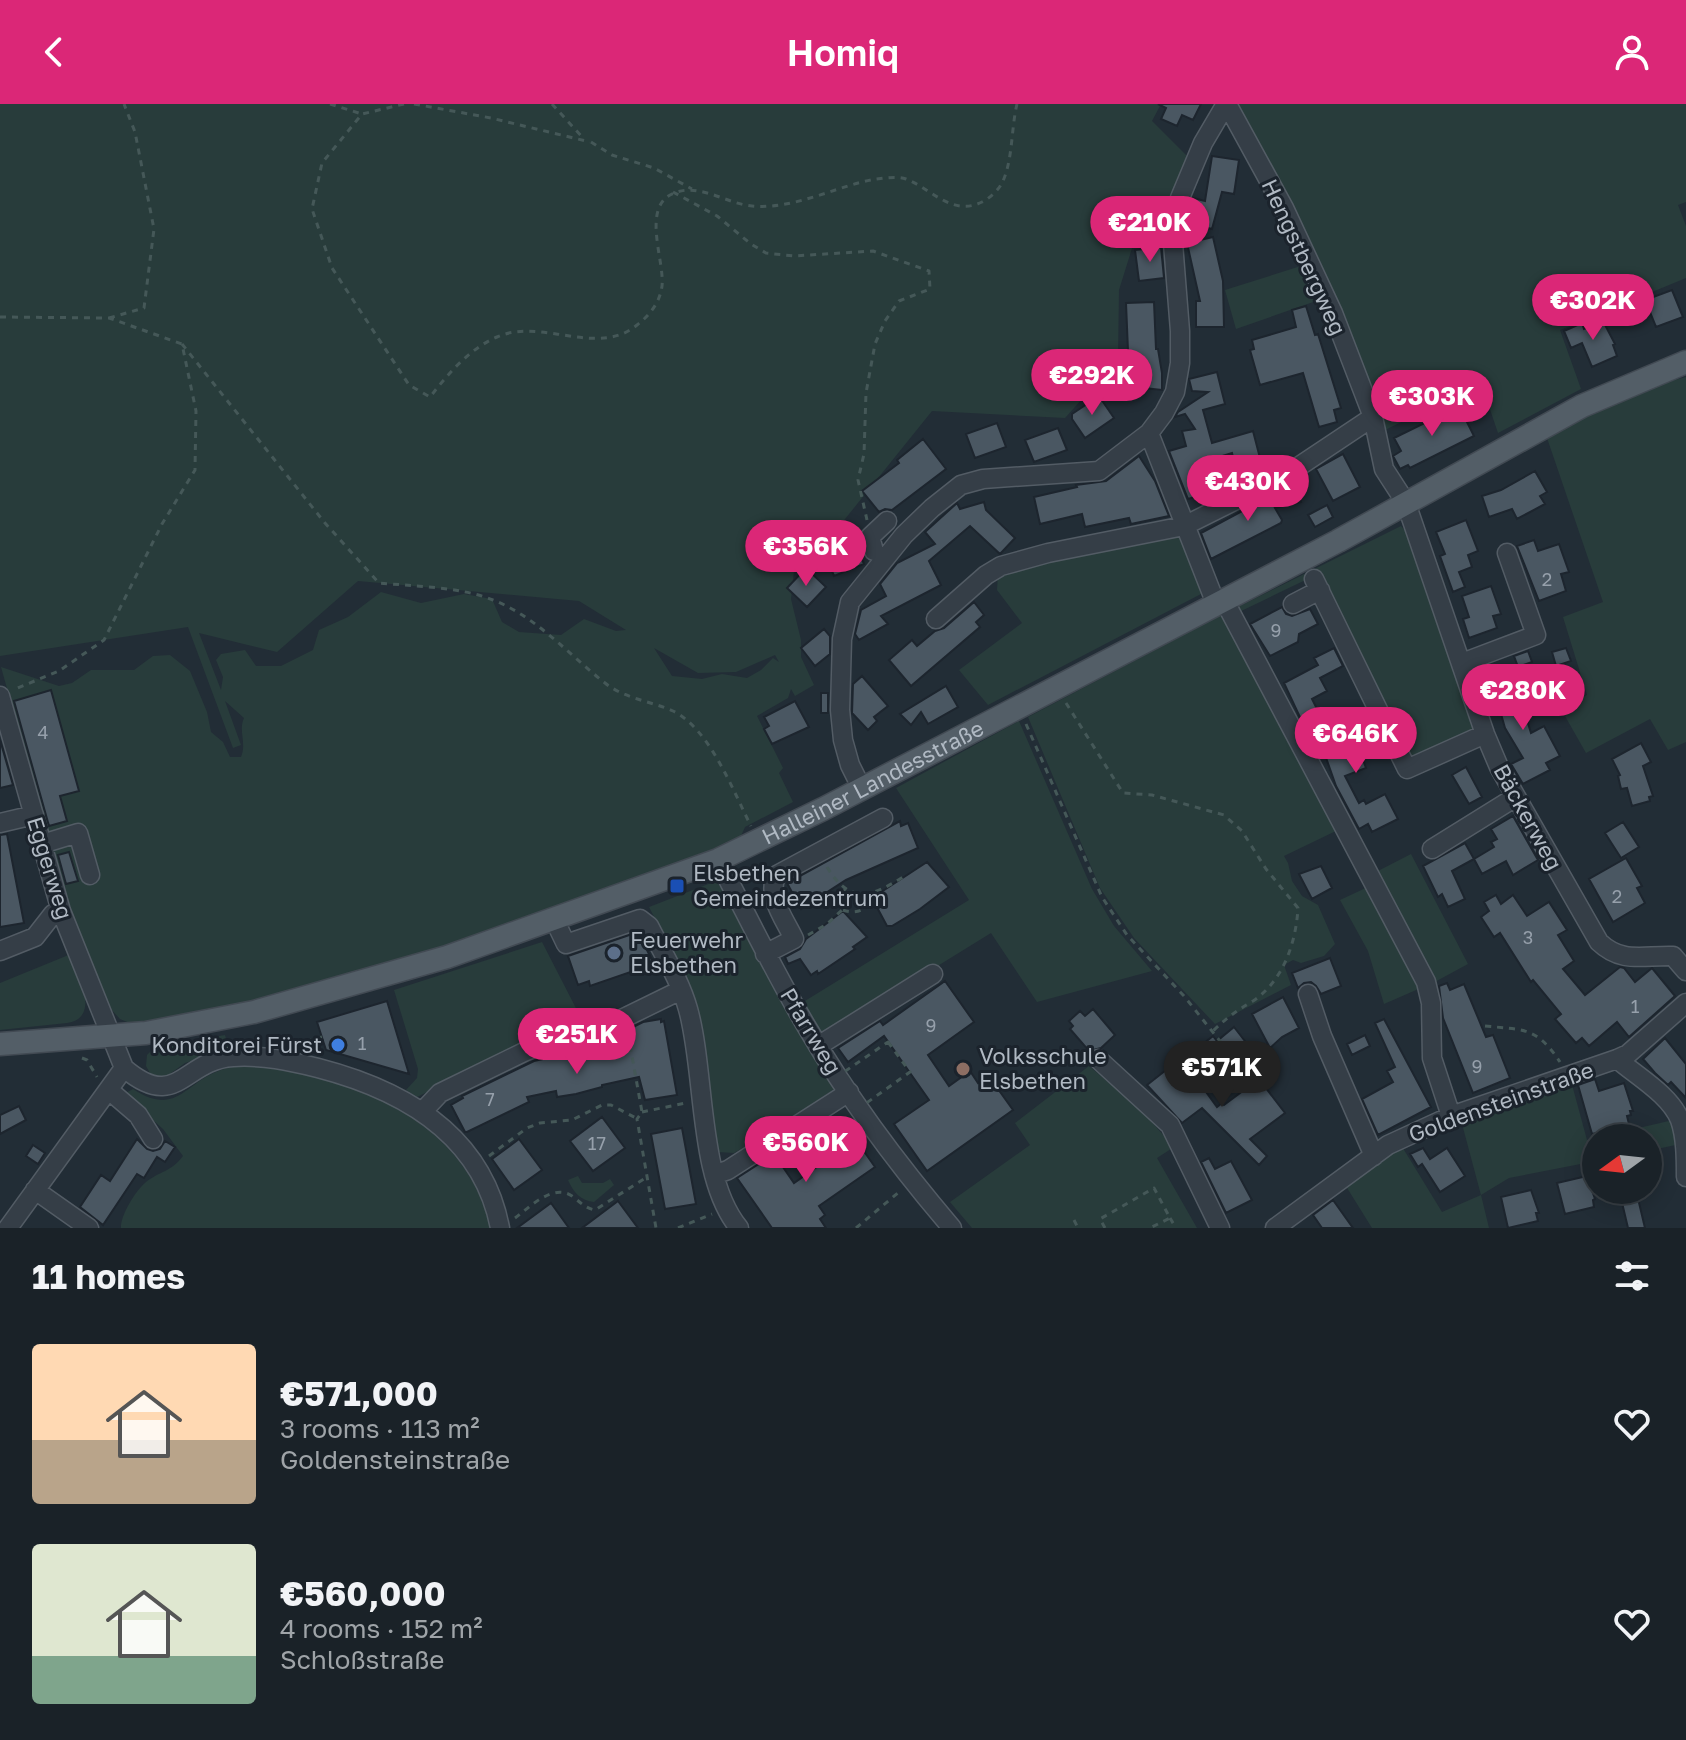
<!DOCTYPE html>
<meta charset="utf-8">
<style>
:root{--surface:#1a2228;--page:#232a30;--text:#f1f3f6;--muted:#9fa4a8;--line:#383f45;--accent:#db2777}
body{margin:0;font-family:"Golos Text",sans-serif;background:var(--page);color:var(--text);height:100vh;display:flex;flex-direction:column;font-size:30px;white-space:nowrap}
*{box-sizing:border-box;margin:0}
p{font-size:26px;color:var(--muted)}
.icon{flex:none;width:44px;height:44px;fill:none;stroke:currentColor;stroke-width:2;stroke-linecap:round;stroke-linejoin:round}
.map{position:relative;height:1124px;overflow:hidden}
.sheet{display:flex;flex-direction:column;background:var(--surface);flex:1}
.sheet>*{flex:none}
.needle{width:52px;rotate:255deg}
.fabs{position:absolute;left:1582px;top:1020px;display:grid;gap:16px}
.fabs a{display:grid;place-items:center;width:80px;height:80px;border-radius:50%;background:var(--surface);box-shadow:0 4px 20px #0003,0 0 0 2px var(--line);font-size:40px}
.price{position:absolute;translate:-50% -68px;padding:0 18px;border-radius:28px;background:var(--accent);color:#fff;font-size:26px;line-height:52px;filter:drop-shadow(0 2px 4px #0008)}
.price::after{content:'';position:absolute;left:50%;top:48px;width:24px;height:18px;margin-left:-12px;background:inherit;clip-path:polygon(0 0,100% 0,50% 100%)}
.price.on{background:#222;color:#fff}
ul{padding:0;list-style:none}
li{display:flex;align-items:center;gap:24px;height:200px;padding:0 32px}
li span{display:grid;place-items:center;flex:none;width:224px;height:160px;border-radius:8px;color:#555}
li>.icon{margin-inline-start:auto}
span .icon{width:96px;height:96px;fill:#fffc;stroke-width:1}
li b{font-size:34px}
h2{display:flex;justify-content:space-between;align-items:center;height:96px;padding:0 32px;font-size:34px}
header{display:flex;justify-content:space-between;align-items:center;height:104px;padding:0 32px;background:var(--accent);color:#fff;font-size:36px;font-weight:600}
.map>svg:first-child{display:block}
</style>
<header><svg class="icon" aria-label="back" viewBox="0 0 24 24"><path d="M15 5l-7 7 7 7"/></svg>Homiq<svg class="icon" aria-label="person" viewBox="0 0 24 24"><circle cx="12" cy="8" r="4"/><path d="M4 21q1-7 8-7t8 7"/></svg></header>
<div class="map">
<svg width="1686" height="1124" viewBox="0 0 1686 1124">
<rect width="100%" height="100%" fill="#222d36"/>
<path fill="#283c3b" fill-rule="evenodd" d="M0,0H1161L1152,17L1188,53L1167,125L1133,141L1119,186L1118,255L1065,314L932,307L837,425L819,432L813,446L794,467L791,495L801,536V553L814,581L795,592L791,585L788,594L757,612L783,664L779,669L793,698L745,723L741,732C624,788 498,828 375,864C294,888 216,913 132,920L120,915L108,902L66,795L1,563L59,582L72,579L91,566H134L153,552L170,551L190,567L207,608L211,628L223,638L230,653H241C247,639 238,627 244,614L225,597L241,641L233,644L188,523L0,552ZM358,477L579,497L626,526L616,527L584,515L561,531L519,528L502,518L492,495L464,490L421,499L381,488L348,513L319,526L313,546L281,562H256L245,546L221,550L216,556L223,573L221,586L199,529L277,548ZM654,544L698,569L736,568L775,551L779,558L773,554L761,566L747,574L722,570L702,575L672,572Z
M1235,0H1686V98L1678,101L1686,122V174L1560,226L1581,285L1498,329L1481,279L1385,326L1338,209Z
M1304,161L1319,196L1236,225L1225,186Z
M1686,273V638L1668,646L1650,615L1586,649L1561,605L1587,591L1563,513L1603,498L1547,334L1591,309L1643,284Z
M1401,422L1412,434L1479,625L1419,652H1411L1403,646L1318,470L1237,509L1236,504Z
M1174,430L1183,433L1204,487L1201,490L988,601L959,566L1022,519L997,486L998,470L1002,467Z
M1225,509L1340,725L1284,752L1288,759L1292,777L1302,792L1318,801L1335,840L1324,852L1301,859L1293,856L1284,861L1291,881L1215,920L1134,834L1100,784L1028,613Z
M1019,617L1092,785L1114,822L1152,867L1037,898L991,829L821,934L800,900L969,796L896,684Z
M1411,750L1468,860L1431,880L1374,769Z
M711,779H717L723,785L836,984L832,993L828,989L789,1017L734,1049L718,1048L704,939L685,873L649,803Z
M1370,782L1423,883L1384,900L1368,847L1340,796Z
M542,838L580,912L417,993L406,986L417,974L418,965L394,886Z
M71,850C79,872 101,914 67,919L0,926V879Z
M225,931L229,945L185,959L164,974L151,971L146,962L147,951L155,943Z
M242,961C342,968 468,1014 490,1124H121C120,1112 136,1086 146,1078C160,1067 171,1068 183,1052L163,1025L124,990L133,985C175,1013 185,980 216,968C224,964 234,963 242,961Z
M1089,962L1140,1005L1174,1043L1157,1054L1197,1124H972L950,1098L1030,1041L1015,1019Z
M1571,977L1587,1036L1673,1016L1680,1040L1648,1047V1034H1596V1057L1509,1074L1481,1091L1489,1124H1372L1344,1079L1401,1041L1442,1108L1481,1091L1461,1016Z
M578,1072L582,1079H603L610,1075L614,1081L594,1098C581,1097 573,1088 568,1076Z"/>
<path fill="#4a5762" stroke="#1d252e" stroke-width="2" d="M1158,0H1201L1193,16L1182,11L1177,22L1161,15L1166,4Z
M1212,52L1239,56L1234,90L1222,88L1212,125L1188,119L1193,94L1205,97Z
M1213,133L1223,177L1224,223H1196V197H1200L1187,139Z
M1161,143L1164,174L1139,177L1135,146Z
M1672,186L1683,213L1656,223L1645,196Z
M1154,198L1156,245H1158L1162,269V286L1144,284L1143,272L1132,273L1128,247L1126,199Z
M1306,202L1315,231L1318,230L1341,304L1334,306L1337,318L1319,323L1303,269L1260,281L1250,246L1254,245L1252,236L1296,223L1292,206Z
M1603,217L1615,240L1613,241L1617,252L1592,263L1582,239L1571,244L1564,227L1582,219L1584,225Z
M1217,268L1225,300L1203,306L1212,339L1253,327L1260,354L1235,361L1232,349L1203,358L1212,388L1188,395L1169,347L1186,342L1182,327L1195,325L1185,310L1175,313L1178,308L1208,288L1192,287L1189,275Z
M1099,292L1114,314L1085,334L1072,315V310Z
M1459,302L1474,332L1410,364L1408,361L1400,365L1393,352L1401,347L1394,334Z
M997,319L1006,343L975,354L966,330Z
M1058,324L1067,346L1034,358L1025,336Z
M923,335L946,365L892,406L885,405L879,408L862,387L899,359L897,356Z
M1343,350L1360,383L1333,397L1316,365Z
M1139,352L1155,377L1169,412L1131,420L1129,414L1085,423L1082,410L1040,420L1034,393L1077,383L1076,381L1106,377Z
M1535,367L1547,388L1540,392L1545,400L1517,415L1512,405L1489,413L1482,392L1501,386Z
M1297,384L1301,398L1275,404L1282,416L1281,419L1211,455L1201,429L1278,388Z
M984,398L986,406L1015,434L1000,450L970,422L929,457L941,481L881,512L888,520L859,536L855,530L861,506L886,492L880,480L897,459L935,440L925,428L957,399L960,405Z
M1327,401L1333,413L1315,423L1308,411Z
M1466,416L1478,447L1468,451L1472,463L1459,468L1465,483L1453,488L1440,452L1445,450L1436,428Z
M854,436L864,460L834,472L824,448Z
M1534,436L1538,447L1559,440L1569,468L1561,470L1566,487L1539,497L1517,442Z
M806,464L826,483L807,503L787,484Z
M1491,482L1501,510L1493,512L1497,524L1469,534L1463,515L1469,513L1462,492Z
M974,498L984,511L976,518L980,523L911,582L889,556L912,536L917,542L935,527L944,524Z
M1282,503L1286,510L1292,512L1310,505L1318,520L1299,530L1298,538L1270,552L1250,520Z
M824,525L830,532V550L815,562L801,544Z
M1334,544L1343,562L1320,574L1327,587L1312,595L1322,615L1305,624L1284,579L1318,561L1314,554Z
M1566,544L1571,557L1556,562L1552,548Z
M1528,547L1532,558L1518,563L1514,552Z
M862,572L888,602L874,613L877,617L868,626L852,609L853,580Z
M1518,573L1527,602L1523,603L1531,629L1544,622L1560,652L1546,659L1550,666L1523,680L1511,660L1523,654L1505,624L1501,610L1498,611L1489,583Z
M946,582L958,603L928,620L921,608L911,621L900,610Z
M51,586L79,687L60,692L67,717L49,722L14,597Z
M821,589H828V609H821Z
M795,597L809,623L772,640L764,625L769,622L764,613Z
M1365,606L1371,619L1353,629L1366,664L1345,672L1359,699L1364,696L1366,700L1385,690L1398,715L1372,728L1368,720L1359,725L1336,682L1324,648L1340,642L1331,624Z
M0,636L13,681L0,684Z
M1641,639L1651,658L1643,662L1653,692L1649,693L1650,697L1632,702L1627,684L1621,685L1618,672L1620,671L1612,655Z
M1466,663L1482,693L1469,700L1452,671Z
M1513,712L1538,756L1513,771L1506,757L1482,770L1474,755L1494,743L1491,738L1497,735L1491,725Z
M900,717L901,722L908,719L918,744L846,776L801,805L787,779Z
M1623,718L1639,743L1621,754L1605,729Z
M7,730L24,819L0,823V731Z
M1465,739L1474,755L1452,767L1465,795L1448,803L1442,790L1438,793L1423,762Z
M69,748L78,777L66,780L58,751Z
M1626,754L1642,782L1637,784L1645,799L1613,818L1589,775Z
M927,758L949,783L920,805L892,822H887L872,794Z
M1321,762L1332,784L1312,795L1299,770Z
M1496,791L1501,800L1513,791L1527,812L1549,798L1567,826L1558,831L1574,857L1563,865L1585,891L1620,863L1624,864L1635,878L1652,864L1675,892L1629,933L1617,918L1589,942L1582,934L1576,939L1555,915L1561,910L1533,876L1531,878L1500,829L1494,833L1481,813L1489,807L1484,798Z
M843,807L867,833L853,843L855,845L818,870L817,867L811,871L800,855L788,860L785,853L800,845L806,835Z
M638,828L654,860L590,882L589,877L578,881L568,852Z
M1330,854L1341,882L1321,890L1316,882L1311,878L1304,879L1298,884L1292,869Z
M945,877L974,918L928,951L949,982L970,967L978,979L988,971L1013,1006L927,1067L894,1020L929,996L884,932L848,958L838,944L880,917L883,921Z
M1447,879L1450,886L1464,880L1486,933L1493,931L1510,974L1473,989L1443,914L1439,882Z
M1283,893L1299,924L1282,933L1270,944L1252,910Z
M387,897L409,970L326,946L317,918Z
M1093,905L1115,931L1101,944L1089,947L1070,925L1073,922L1069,917L1080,907L1085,912Z
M661,915V918L664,917L677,991L645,996L639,973L602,981V983L576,990L557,993L556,987L527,993L529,998L467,1028H465L451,1001L463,994L462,992L534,957L633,935V923L643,918Z
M1384,915L1431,1003L1378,1031L1362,995L1393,978L1387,967L1395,963L1375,919Z
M1234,923L1258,954L1246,963L1235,949L1208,970L1192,949L1213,932L1217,937Z
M1365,931L1370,942L1352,951L1347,940Z
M1665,934L1686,960V994L1671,978L1668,981L1655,969L1643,955Z
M1166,966L1177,981L1193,970L1217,1003L1222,999L1224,1001L1259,975L1285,1009L1250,1035L1267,1052L1259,1061L1202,1004L1182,1019L1147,981Z
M1595,975L1599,987L1624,979L1633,1007H1630L1631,1011L1627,1012L1629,1020L1621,1022L1623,1029L1608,1033L1606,1027L1592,1030L1578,981Z
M19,1002L26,1016L0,1030V1011Z
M602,1013L625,1044L593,1067L570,1037Z
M682,1024L696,1100L665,1105L651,1030Z
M849,1026L875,1063L819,1102L825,1111L820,1115L826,1124H772L737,1074L774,1050L794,1079L818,1062L811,1052Z
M137,1035L147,1045L153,1047L160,1045L165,1037L175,1043L165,1058L157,1053L144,1074L137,1070L103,1121L80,1103L101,1071L110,1077Z
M519,1035L542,1066L514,1086L492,1055Z
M33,1041L45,1049L38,1060L26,1052Z
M1423,1044L1430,1055L1447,1044L1465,1072L1440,1088L1422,1060L1418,1063L1410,1050Z
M1209,1054L1215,1065L1231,1057L1252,1096L1226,1109L1201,1058Z
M1587,1072L1595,1095L1593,1096L1594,1103L1565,1110L1557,1079Z
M1531,1086L1539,1109H1536L1538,1117L1508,1124L1501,1093Z
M1619,1086H1636L1645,1124H1628Z
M1333,1096L1353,1124H1322L1313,1111Z
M618,1097L638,1124H582Z
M551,1099L569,1124H517Z"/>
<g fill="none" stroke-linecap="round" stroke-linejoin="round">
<defs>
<path id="minor" d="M1227,0L1284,104L1333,209L1373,313L1384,365L1406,399L1485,630L1499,663L1599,838C1622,860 1643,851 1673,852L1686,867
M1149,329L1216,500
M874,447L870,433L887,417
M1314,475L1407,665L1485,630
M1224,496L1426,878L1431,899L1432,954L1451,1012
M1293,500L1320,486
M936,515L986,471L1001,462L1048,449L1184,422L1286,371L1373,313
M1462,559L1536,531L1507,449
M0,592L61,807L124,964C177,1009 183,956 233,953C262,951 290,957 318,964C403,986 482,1030 500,1124
M862,685L850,661L843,636L840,606L842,535L850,498L904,431L932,404L961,381L983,375L1099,367L1149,329L1164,309L1175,288L1180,259V227L1173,139L1180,94L1203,39L1226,0
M0,719L34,711
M42,740L78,729L90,771
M1432,745L1514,694
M718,756C748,813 775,870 808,925C849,995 899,1062 952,1124
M554,815L566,840L640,815L649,822C662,848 680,876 688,905C706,969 697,1073 739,1124
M0,847L35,833L53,810L61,807
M765,850L794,835C786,817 765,791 777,771L883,714
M1308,890L1322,932L1374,1052
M818,942L933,870
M1098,955L1170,1021L1220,1124
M1617,955C1638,973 1670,991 1680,1016C1686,1033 1686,1055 1686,1073
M110,987L138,1011L153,1035
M423,1007L440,989L524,948L553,936L587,932L681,886
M714,1071L728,1066L849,988
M35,1086L89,1124
M8,1124L124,964
M1275,1124L1388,1041L1451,1012L1617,955L1628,950L1686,899"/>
<g id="major">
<path id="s1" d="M0,940L146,929L254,908L447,853L718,756L823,705L1338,437L1582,302L1686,258"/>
</g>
</defs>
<use href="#minor" stroke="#535c65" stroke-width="21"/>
<use href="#major" stroke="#424a53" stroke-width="25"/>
<path stroke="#455858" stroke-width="3" stroke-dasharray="6 6" stroke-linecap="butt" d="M330,0L362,10
M404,0L362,10L322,59L312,105L332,164L409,281L430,293C448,270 469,245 497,233C542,213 597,254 637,221C650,211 660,198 662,182C665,156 639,99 677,88C701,80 728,100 752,102C794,106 836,82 876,75C885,74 898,72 906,75C932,85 952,113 982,98C990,94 999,86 1003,77C1013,54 1011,25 1017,0
M414,0L491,14L590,38
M552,0L584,35
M591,38L612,51L654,64L692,85
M673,88L717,112L751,140L766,149L794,152L873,147L929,167L930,185L899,197L885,217L875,240L866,289L864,350L858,376L867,416
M0,213L109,214L182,240L196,307L195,366L162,420L104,536L59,567L15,585
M109,214L144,204L154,125L135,28L124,0
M182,240L325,419L379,479C412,482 462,483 493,496C537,513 569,551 605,579C625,595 651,597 673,607C710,625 733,687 751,722
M1066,599L1123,689L1152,691L1224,711L1242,727L1266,765L1298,804C1296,839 1283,877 1253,897C1238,906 1226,914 1213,927
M1026,620L1102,793L1127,831L1184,892L1243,966
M827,763C850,801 871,793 903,773
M843,806C856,811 870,806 871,790
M808,831L827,820L842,806L844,785
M1485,922C1523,926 1536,922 1560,958
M628,930L642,1008L637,1015L656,1124
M888,938L910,968L865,1000L844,968Z
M294,941L322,933
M82,954L87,956L97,973
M642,1008L686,999
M489,1052L527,1024L540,1019L572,1016L602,1001H611L636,1014
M515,1114C530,1103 553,1079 572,1092C580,1098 585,1104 595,1106L647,1073
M1170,1114L1176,1124
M1074,1116L1078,1124
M678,1124L712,1110
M856,1124L899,1088
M1105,1124L1100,1115L1154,1084L1170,1114L1150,1124"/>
<use href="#minor" stroke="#353e47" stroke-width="18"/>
<use href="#major" stroke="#535e67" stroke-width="22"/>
</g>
<rect fill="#1a4fb4" stroke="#1b232c" stroke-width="3" x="669" y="774" width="16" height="16" rx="4"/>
<circle fill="#5c6f8a" stroke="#1b232c" stroke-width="3" cx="614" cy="849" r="8"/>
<circle fill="#3f7fe0" stroke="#1b232c" stroke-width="3" cx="338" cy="941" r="8"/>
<circle fill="#8d6e63" stroke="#1b232c" stroke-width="3" cx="963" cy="965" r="8"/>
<g text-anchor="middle" stroke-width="6" stroke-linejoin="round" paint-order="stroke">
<g font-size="18" fill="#96a0ab">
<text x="1547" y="482">2</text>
<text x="1276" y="533">9</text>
<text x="43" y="635">4</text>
<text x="1617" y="799">2</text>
<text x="1528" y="840">3</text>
<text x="1635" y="909">1</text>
<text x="931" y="928">9</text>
<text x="362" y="946">1</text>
<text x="1477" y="969">9</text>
<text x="490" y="1002">7</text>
<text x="597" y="1046">17</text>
</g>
<g font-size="22" fill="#b0b9c3" stroke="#1b232c">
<text transform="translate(1304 153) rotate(65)" y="8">Hengstbergweg</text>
<text dy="8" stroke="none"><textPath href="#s1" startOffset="918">Halleiner Landesstraße</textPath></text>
<text transform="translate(1528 713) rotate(61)" y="8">Bäckerweg</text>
<text transform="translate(50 764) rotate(73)" y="8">Eggerweg</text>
<text transform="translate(811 927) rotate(59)" y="8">Pfarrweg</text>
<text transform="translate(1501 998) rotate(-20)" y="8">Goldensteinstraße</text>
</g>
<g font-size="22" fill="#b0b9c3" stroke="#1b232c" text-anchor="start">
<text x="693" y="777">Elsbethen<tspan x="693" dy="25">Gemeindezentrum</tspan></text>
<text x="630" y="844">Feuerwehr<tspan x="630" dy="25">Elsbethen</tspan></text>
<text x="322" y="949" text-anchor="end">Konditorei Fürst</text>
<text x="979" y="960">Volksschule<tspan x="979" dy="25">Elsbethen</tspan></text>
</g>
</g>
</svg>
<div class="fabs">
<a><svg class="needle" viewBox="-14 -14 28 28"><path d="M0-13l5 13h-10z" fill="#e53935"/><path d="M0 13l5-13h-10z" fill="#9fa4a8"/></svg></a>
</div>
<b class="price" style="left:1150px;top:160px">€210K</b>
<b class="price" style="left:1593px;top:238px">€302K</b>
<b class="price" style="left:1092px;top:313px">€292K</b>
<b class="price" style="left:1432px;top:334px">€303K</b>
<b class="price" style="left:1248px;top:419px">€430K</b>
<b class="price" style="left:806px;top:484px">€356K</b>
<b class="price" style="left:1523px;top:628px">€280K</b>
<b class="price" style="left:1356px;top:671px">€646K</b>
<b class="price" style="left:577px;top:972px">€251K</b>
<b class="price on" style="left:1222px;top:1005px">€571K</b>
<b class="price" style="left:806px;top:1080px">€560K</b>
</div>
<section class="sheet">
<h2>11 homes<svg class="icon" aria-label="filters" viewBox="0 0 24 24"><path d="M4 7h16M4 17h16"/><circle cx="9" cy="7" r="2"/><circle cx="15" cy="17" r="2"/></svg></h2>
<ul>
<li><span style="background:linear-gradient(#ffd9b3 60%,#b9a48a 0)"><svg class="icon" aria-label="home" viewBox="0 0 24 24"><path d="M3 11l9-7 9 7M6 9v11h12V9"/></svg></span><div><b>€571,000</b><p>3 rooms · 113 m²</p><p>Goldensteinstraße</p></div><svg class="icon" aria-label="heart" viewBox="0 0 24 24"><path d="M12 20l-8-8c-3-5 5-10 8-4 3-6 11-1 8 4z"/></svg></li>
<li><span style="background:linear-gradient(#dfe7d0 70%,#7fa58c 0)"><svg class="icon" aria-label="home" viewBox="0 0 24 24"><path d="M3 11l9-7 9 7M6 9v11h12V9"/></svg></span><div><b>€560,000</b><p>4 rooms · 152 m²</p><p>Schloßstraße</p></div><svg class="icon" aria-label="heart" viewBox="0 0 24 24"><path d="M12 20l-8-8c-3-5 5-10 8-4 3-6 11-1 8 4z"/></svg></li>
</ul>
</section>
